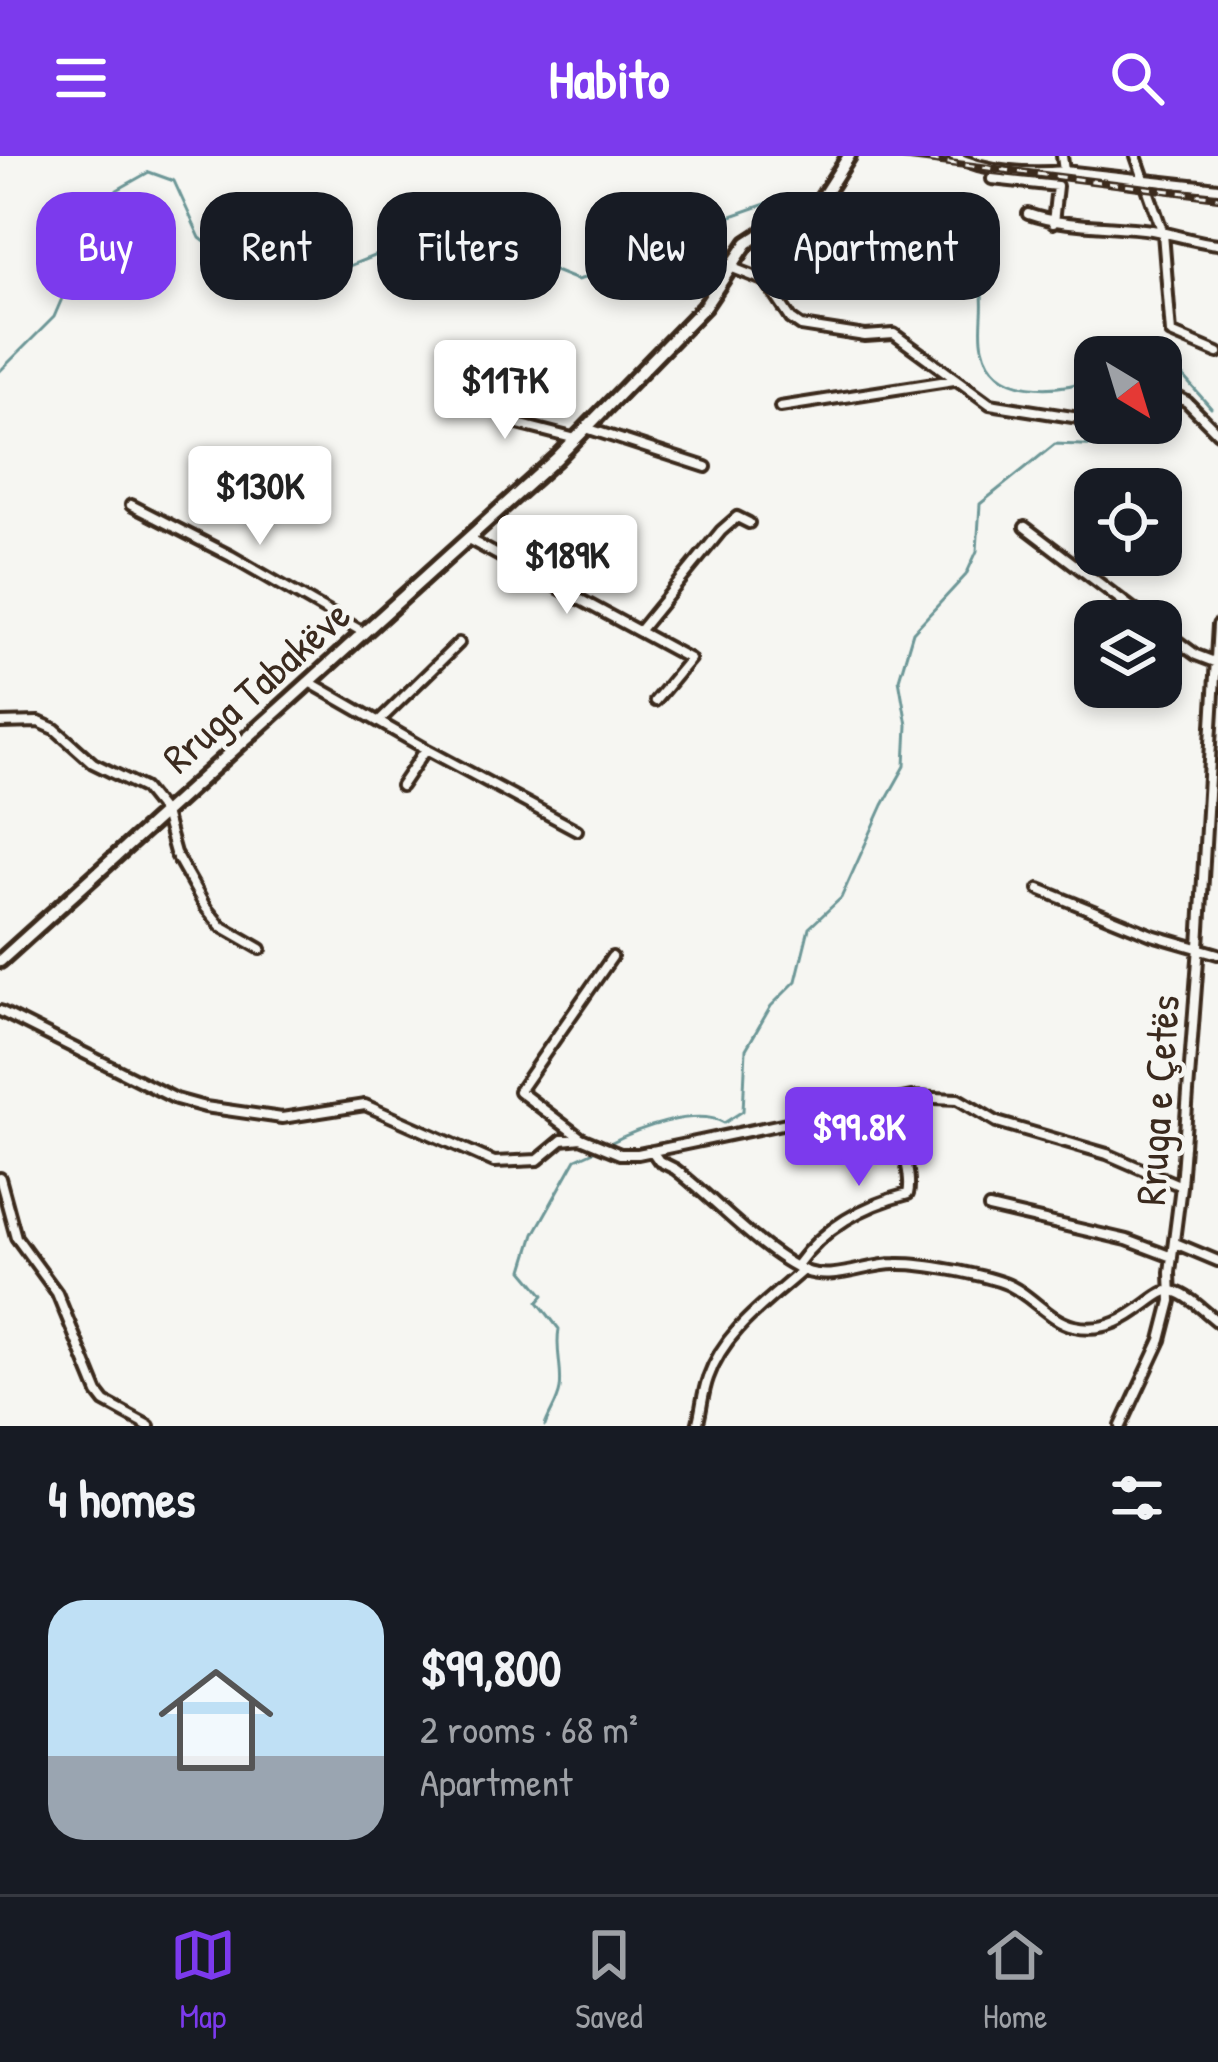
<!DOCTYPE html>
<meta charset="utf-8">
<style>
:root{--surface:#171b24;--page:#242831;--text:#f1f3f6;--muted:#9ea1a6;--line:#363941;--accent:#7c3aed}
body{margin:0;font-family:"Patrick Hand",sans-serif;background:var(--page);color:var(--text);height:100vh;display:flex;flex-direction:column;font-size:45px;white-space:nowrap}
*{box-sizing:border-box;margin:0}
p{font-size:39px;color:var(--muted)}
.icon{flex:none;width:66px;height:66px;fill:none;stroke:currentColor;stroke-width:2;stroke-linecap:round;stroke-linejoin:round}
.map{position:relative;height:1270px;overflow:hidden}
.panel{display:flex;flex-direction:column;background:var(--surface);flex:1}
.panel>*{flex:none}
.hud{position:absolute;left:36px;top:36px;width:1146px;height:108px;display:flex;gap:24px}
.needle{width:78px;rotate:142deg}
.tools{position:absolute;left:1074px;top:180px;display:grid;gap:24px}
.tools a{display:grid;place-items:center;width:108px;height:108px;border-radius:24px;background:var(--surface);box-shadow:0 6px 18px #0003;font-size:60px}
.price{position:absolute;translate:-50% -102px;padding:0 27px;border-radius:12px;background:#fff;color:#222;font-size:39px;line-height:78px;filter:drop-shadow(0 3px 6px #0008)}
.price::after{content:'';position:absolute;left:50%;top:72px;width:36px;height:27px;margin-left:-18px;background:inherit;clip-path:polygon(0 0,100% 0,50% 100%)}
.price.current{background:var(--accent);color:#fff}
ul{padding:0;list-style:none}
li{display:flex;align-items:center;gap:36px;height:300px;padding:0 48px}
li+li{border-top:3px solid var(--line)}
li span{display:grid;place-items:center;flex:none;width:336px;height:240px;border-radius:36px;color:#555}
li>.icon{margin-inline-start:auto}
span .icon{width:144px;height:144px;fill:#fffc;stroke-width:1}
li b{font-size:51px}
h2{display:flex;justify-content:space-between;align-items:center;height:144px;padding:0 48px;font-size:51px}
.pill{padding:0 42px;border-radius:36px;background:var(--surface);box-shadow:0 6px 18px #0003;font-size:42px;line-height:108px}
.pill.current{background:var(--accent);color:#fff}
header{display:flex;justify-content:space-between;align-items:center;height:156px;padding:0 48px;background:var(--accent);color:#fff;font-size:54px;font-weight:700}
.menu{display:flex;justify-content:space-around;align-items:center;height:168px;border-top:3px solid var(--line);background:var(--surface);font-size:33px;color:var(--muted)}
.menu a{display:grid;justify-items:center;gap:6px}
.menu .current{color:var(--accent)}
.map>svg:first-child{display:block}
</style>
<header><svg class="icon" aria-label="menu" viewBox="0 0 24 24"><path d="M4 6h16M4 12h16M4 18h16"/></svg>Habito<svg class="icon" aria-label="search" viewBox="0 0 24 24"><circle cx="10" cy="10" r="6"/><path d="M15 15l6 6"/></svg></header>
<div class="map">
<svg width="1218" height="1270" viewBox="0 0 1218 1270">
<rect width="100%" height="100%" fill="#f6f6f2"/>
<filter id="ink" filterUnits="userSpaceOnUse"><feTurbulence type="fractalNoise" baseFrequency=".00833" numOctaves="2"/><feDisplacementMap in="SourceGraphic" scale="24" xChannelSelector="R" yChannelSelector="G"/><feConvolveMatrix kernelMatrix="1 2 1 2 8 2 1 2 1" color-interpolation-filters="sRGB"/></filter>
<g filter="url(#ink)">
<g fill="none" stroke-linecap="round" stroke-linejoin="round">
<path stroke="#6d9797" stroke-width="3" d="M822,48L866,90L886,120C893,120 899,122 905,121C925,117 935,99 958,108C997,124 976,161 983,191C994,242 1058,235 1095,223
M1161,213L1182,219L1211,252
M0,215L54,161L85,89L117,34L149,16L174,25L200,82L253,123L284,136L446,71L577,124L616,114L634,78L663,66L709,68L777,44L813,45
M608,988C636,973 696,951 724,967L743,955L746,893L771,850L796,825L809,772L841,742L883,649L905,610L907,569L899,523L913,476L966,419L977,395L980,348L1055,288L1107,290L1129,276L1131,267
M545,1270C549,1258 558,1246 560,1233C563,1212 555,1195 559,1173L538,1146L544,1139L523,1114L534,1078L576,1003L596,994"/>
<defs>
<path id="street" d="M954,0C985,16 1030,18 1064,15L1218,32
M1062,0L1064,15
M1136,0L1163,77L1171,177L1218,197
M992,23L1057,30L1053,67
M1028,58C1068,72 1110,68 1152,74C1174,78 1195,86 1218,88
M730,111L766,125L791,163L801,170L865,180L894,178L990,248L1079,262L1095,258
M461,230L518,268L576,283
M1161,232L1187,246L1218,277
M780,251L954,224
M586,272L706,311
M131,349L231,400L363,476
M1025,371L1149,465
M468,383L690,503L655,545
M1161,473L1196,499L1217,507
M640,474L721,375L737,361L749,367
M311,527L426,593L401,630
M380,564L459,487
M0,567L39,566L55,573L93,607L144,632L164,657L175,697L206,752L221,770L261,793
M426,593L577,674
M1039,733L1152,779L1218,798
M0,855L176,943L205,951L282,962L365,949L494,1006L538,1004L562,984L581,982L620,998H638L911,941L958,943L997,966L1107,998L1181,1030
M581,982L519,935L612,801
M652,995L659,1005L675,1013C712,1041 764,1098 805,1115C834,1126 866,1108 896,1108C922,1107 980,1118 1004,1127C1029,1136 1049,1165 1074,1170C1127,1182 1154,1130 1173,1135C1189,1139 1205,1156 1218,1166
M0,1022L16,1081L57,1137L98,1237L105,1246L149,1270
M989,1052L1127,1084L1172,1101
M1175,1087L1218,1105
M797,1109C823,1072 864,1049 908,1038C914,1015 894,971 889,946
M697,1270C702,1254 702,1238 708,1222C724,1175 767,1146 803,1114
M1121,1270L1161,1184L1171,1145L1170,1116L1181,1030L1199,790L1218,469"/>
<path id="secondary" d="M0,805L556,303L705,150L747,87L764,76L812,58L849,0"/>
</defs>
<use href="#street" stroke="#3b2a1e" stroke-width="16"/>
<use href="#secondary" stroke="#3b2a1e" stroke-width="20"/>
<use href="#street" stroke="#f6f6f2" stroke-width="8"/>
<use href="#secondary" stroke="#f6f6f2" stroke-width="10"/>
<defs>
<path id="rail" d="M894,0L1218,41"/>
</defs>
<use href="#rail" stroke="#3b2a1e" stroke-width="8"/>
<use href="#rail" stroke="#f6f6f2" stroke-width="3" stroke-dasharray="9" stroke-linecap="butt"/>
</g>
</g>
<g text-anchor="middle" stroke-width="9" stroke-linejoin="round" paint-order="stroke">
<g font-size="42" fill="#3b2a1e" stroke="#f6f6f2">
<text transform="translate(256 530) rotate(-42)" y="15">Rruga Tabakëve</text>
<text transform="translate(1157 944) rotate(-86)" y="15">Rruga e Çetës</text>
</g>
</g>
</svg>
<div class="tools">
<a><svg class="needle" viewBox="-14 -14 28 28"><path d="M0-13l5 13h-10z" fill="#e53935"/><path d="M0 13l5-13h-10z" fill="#9ea1a6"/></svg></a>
<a><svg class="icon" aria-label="locate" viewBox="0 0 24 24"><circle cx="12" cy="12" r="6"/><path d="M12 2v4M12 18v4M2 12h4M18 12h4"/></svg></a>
<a><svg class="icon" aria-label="layers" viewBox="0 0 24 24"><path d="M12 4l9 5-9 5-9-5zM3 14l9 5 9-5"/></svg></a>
</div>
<b class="price" style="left:505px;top:286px">$117K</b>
<b class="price" style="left:260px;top:392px">$130K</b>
<b class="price" style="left:567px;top:461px">$189K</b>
<b class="price current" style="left:859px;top:1033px">$99.8K</b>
<div class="hud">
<a class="pill current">Buy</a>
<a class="pill">Rent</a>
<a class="pill">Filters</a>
<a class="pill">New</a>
<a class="pill">Apartment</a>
</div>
</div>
<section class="panel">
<h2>4 homes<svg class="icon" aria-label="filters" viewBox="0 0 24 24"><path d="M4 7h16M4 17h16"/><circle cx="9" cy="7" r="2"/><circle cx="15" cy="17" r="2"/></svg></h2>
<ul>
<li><span style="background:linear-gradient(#bfe0f5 65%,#9aa5b1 0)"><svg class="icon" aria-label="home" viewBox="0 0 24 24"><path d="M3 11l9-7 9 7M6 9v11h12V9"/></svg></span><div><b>$99,800</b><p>2 rooms · 68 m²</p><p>Apartment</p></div></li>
</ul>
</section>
<nav class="menu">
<a class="current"><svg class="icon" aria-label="map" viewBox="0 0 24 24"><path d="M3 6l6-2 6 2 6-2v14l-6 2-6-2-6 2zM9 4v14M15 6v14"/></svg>Map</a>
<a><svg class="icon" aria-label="saved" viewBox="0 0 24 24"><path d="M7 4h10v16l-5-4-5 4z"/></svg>Saved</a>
<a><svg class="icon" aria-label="home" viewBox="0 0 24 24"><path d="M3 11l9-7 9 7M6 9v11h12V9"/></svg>Home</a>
</nav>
